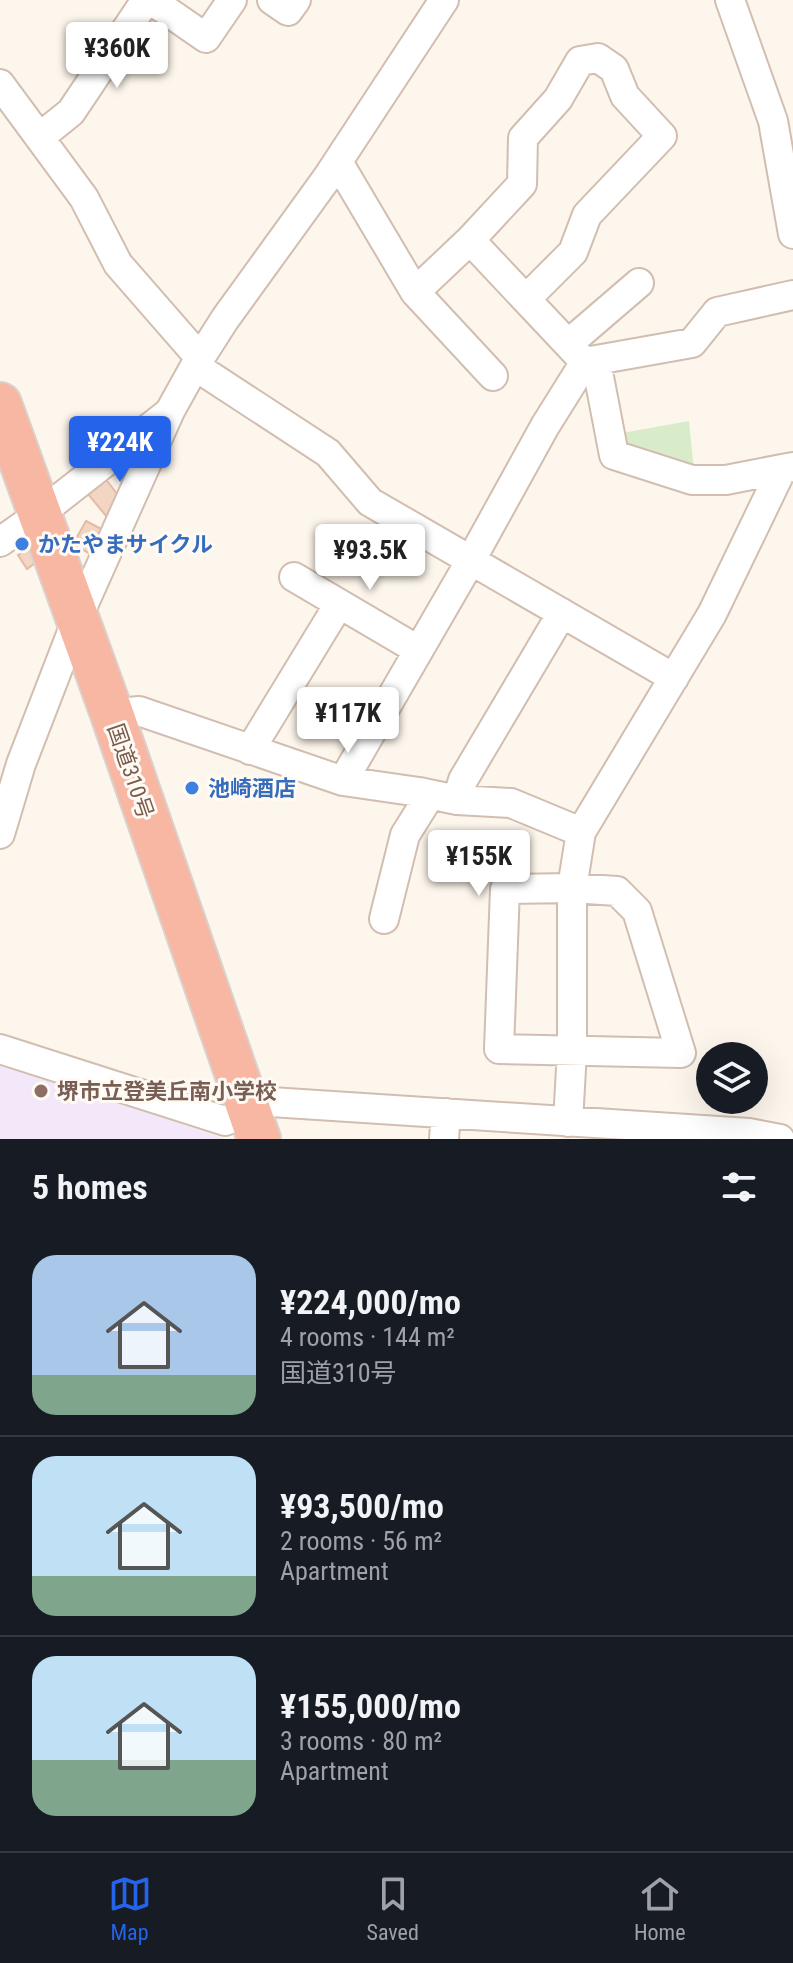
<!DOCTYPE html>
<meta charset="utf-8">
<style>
:root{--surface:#171b24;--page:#242831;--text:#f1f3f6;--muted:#9ea1a6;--line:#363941;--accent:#2563eb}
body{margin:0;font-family:"Roboto Condensed","Noto Sans JP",sans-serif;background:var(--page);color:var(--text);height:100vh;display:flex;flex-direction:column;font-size:30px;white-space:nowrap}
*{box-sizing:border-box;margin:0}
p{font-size:26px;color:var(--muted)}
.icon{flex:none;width:44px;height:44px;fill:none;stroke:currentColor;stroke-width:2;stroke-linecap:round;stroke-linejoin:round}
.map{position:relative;height:1139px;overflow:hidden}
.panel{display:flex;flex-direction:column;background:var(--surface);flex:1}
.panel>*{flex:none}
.tools{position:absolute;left:696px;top:1042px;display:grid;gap:16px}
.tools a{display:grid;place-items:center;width:72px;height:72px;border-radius:50%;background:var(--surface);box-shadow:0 8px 32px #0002;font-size:40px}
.price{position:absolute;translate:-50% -68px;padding:0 18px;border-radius:8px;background:#fff;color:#222;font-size:26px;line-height:52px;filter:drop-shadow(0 2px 4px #0008)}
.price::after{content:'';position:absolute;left:50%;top:48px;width:24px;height:18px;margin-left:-12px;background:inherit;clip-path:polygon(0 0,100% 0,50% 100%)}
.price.on{background:var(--accent);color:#fff}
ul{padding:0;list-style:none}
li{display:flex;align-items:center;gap:24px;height:200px;padding:0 32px}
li+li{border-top:2px solid var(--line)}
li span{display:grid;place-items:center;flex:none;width:224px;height:160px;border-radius:24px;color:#555}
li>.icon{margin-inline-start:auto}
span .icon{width:96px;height:96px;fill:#fffc;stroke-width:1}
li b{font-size:34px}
h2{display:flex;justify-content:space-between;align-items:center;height:96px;padding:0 32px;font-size:34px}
.tab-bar{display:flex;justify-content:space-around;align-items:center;height:112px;border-top:2px solid var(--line);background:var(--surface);font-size:22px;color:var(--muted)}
.tab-bar a{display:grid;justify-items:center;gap:4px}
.tab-bar .on{color:var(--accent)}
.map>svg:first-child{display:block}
</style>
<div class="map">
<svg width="793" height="1139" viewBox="0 0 793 1139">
<rect width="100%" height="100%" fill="#fdf6ec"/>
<path fill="#f3e8fa" d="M0,1063L225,1139H0Z"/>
<path fill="#d8ecc9" d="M689,421L694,471L626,450L622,433Z"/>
<path fill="#f3d5c3" stroke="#e6bba3" stroke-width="2" d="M105,478L124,503L107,517L87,493Z
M86,521L105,531L92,555L73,544Z
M32,546L38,561L27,569L18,555Z"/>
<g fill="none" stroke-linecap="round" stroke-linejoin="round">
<defs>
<path id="minor" d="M151,0L206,38L232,0
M272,0L288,11L296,0
M730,0L773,121L793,234
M0,84L84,198L118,264L200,358
M40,137L71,112L146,0
M338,162L415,292L470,240
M415,292L493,376
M526,299L573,252L587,215L662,136L625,96L614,69L598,58L580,61L558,99L523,138L522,184L470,240L599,377L614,455L692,480H726L782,469
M568,344L639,283
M195,366L328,453L370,502L674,678
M0,542L38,515L167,414
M294,577L418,650
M112,714L139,711L343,781L419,792L457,800L511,803L581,832
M250,750L339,604
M343,781L471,560L545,426L585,362L692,343L717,312L793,295
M457,800L463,780L562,613
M0,834L21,764L77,619L170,411L195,366L225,319L327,178L444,0
M572,888L617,891L637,911L681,1053L499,1049L505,889Z
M384,919L405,835L430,795
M0,1049L225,1121L271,1102L749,1133L780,1139
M568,1122L572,1051V888L581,832L712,614L782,469L793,467
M444,1139L446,1113"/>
<path id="highway" d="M0,404L112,714L259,1139"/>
</defs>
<use href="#minor" stroke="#d1beb0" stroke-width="32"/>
<use href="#highway" stroke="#dad1cd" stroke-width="46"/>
<use href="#minor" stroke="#fff" stroke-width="28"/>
<use href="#highway" stroke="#f7b7a3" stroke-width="42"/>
</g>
<g fill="#3f7fe0" stroke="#fffaf3" stroke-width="3">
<circle cx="22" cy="544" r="8"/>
<circle cx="192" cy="788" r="8"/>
</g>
<circle fill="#8d6e63" stroke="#fffaf3" stroke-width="3" cx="41" cy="1091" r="8"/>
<g text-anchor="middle" stroke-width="6" stroke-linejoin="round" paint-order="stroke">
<g font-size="22" font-weight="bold" fill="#366cbe" stroke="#fffaf3" text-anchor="start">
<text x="38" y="552">かたやまサイクル</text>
<text x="208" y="796">池崎酒店</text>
</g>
<g font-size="22" fill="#7a5c4d" stroke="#fffaf3">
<text transform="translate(131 771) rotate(71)" y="8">国道310号</text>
</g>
<g font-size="22" font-weight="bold" fill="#785e54" stroke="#fffaf3" text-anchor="start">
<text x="57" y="1099">堺市立登美丘南小学校</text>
</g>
</g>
</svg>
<div class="tools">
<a><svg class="icon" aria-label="layers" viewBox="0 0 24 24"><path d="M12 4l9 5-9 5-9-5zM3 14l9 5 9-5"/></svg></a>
</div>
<b class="price" style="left:117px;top:90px">¥360K</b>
<b class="price on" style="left:120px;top:484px">¥224K</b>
<b class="price" style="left:370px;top:592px">¥93.5K</b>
<b class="price" style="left:348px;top:755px">¥117K</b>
<b class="price" style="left:479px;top:898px">¥155K</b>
</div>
<section class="panel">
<h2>5 homes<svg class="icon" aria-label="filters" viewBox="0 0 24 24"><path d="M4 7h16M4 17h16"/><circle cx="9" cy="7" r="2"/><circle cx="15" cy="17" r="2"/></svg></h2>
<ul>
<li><span style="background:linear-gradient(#a9c7e8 75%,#7fa58c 0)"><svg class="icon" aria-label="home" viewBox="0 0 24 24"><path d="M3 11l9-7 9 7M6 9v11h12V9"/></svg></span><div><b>¥224,000/mo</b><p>4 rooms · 144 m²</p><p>国道310号</p></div></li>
<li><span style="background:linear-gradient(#bfe0f5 75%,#7fa58c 0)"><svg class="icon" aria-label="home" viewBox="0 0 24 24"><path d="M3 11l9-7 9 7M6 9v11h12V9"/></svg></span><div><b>¥93,500/mo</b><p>2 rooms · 56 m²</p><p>Apartment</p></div></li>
<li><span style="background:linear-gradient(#bfe0f5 65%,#7fa58c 0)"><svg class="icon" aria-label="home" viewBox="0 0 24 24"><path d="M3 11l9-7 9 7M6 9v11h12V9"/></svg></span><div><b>¥155,000/mo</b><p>3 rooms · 80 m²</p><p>Apartment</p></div></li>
</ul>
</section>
<nav class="tab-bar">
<a class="on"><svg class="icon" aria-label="map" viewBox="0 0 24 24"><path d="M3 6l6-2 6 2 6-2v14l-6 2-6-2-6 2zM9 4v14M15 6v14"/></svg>Map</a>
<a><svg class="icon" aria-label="saved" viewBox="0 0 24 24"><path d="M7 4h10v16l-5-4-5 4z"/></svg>Saved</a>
<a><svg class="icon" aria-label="home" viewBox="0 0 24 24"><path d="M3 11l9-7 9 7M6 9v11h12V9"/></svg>Home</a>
</nav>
